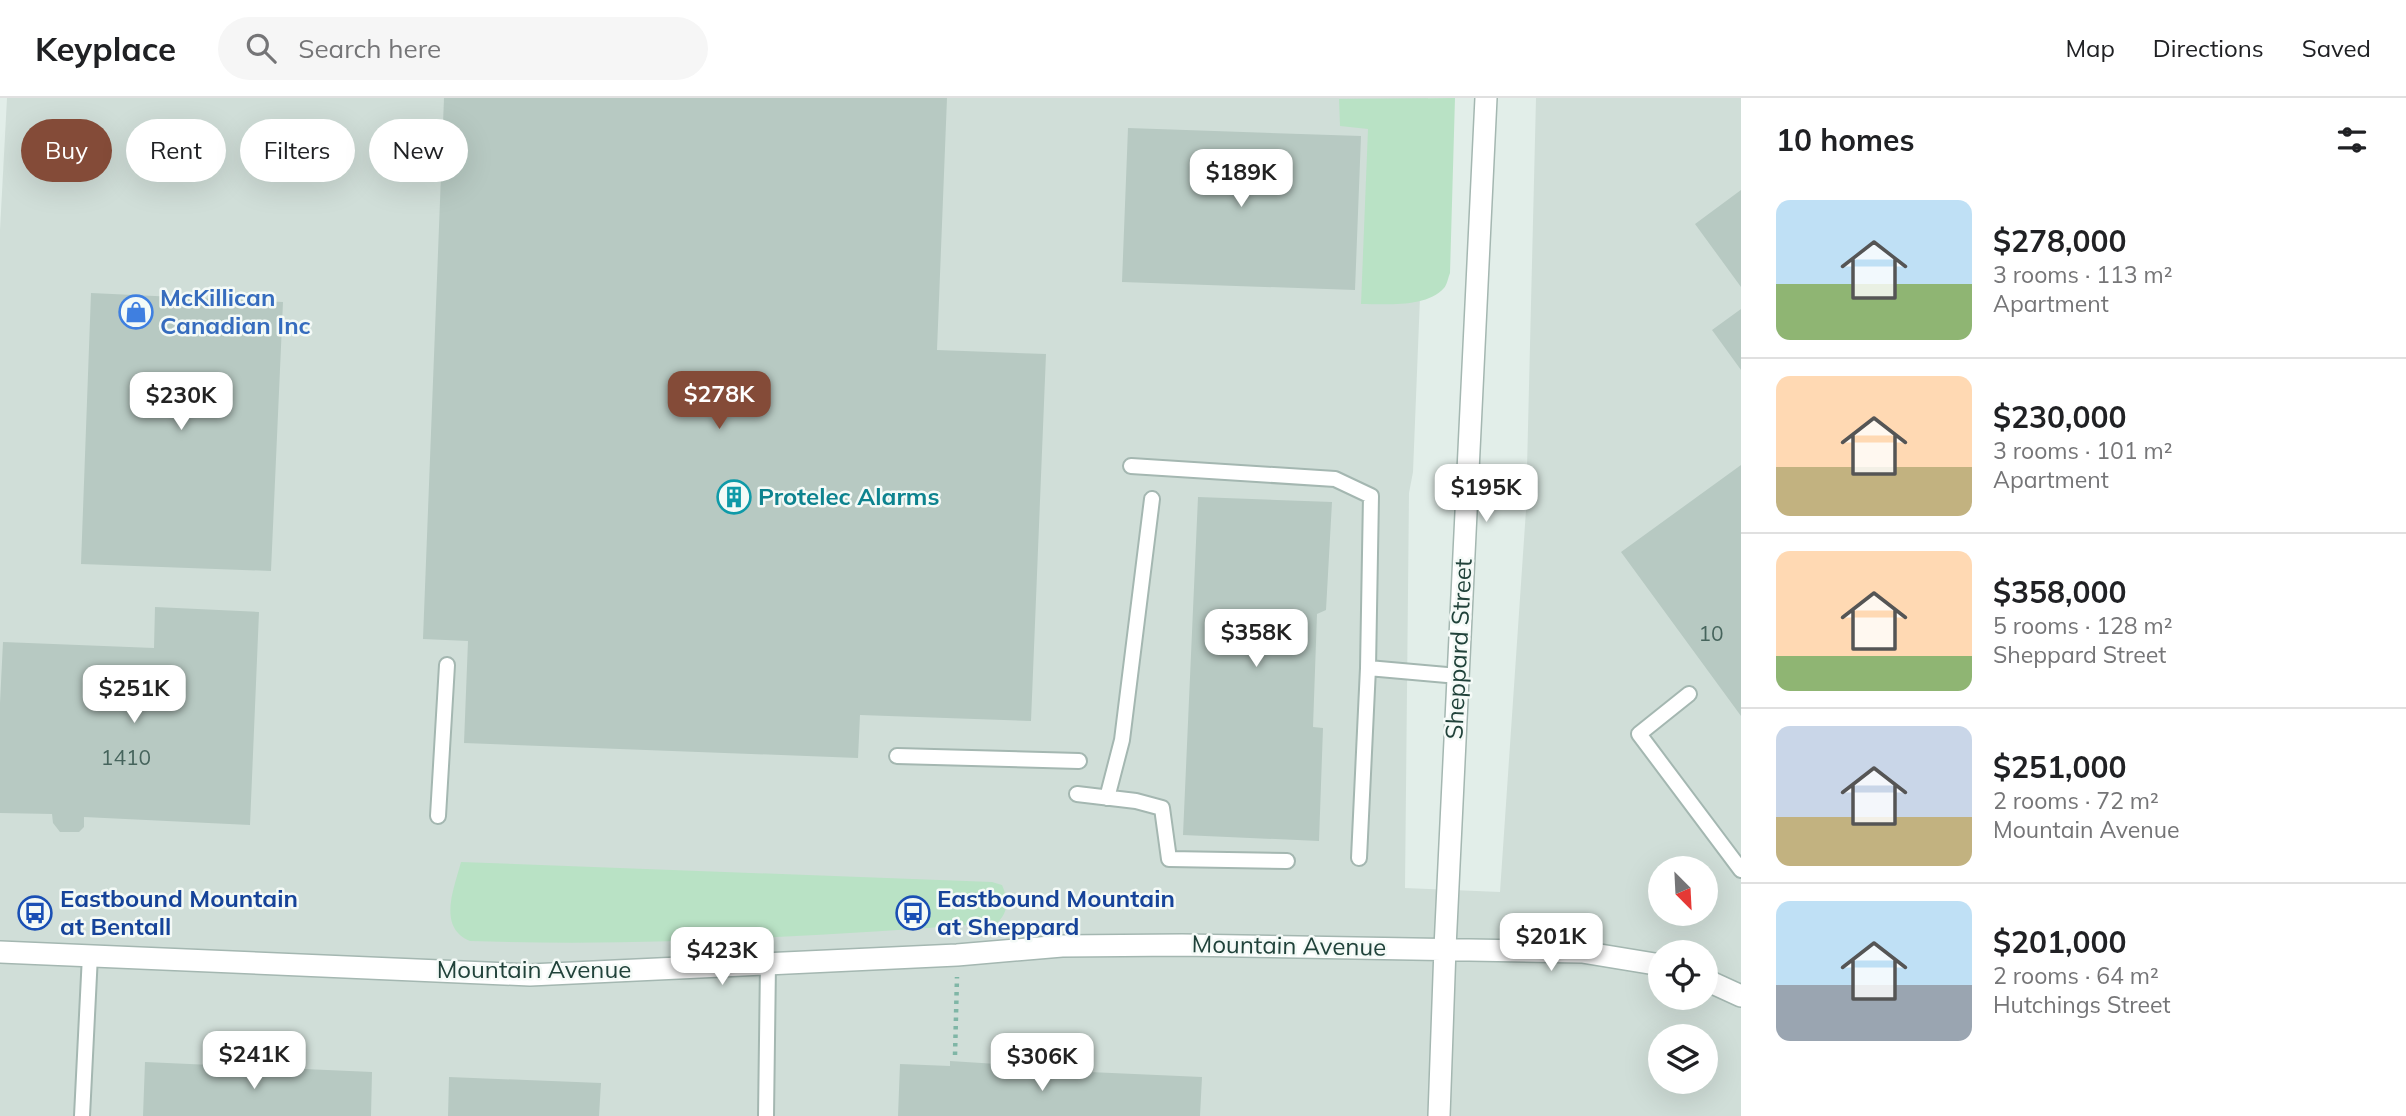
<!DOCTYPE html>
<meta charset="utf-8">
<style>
:root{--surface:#fff;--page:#f6f6f6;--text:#202124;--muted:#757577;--line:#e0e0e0;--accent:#844b38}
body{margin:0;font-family:Mulish,sans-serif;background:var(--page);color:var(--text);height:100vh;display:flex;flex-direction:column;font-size:26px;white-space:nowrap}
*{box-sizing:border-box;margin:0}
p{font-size:23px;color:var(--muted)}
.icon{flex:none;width:38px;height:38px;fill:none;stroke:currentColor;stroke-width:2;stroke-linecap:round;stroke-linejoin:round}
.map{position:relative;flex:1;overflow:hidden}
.side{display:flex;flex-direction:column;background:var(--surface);width:665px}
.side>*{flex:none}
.guide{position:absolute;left:21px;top:21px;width:665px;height:63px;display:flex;gap:14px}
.needle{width:46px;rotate:156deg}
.buttons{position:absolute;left:1648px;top:758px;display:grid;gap:14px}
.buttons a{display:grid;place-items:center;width:70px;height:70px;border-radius:50%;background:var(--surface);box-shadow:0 7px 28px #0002;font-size:35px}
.price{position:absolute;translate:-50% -60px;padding:0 16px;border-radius:14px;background:#fff;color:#222;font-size:23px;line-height:46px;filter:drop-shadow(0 2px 4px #0008)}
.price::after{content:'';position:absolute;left:50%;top:42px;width:21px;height:16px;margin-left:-10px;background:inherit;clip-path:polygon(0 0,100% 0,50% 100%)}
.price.selected{background:var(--accent);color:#fff}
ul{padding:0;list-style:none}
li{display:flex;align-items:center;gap:21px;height:175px;padding:0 35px}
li+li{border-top:2px solid var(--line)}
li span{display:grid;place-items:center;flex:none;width:196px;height:140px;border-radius:14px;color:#555}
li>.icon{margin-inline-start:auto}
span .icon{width:84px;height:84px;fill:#fffc;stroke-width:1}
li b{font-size:30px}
h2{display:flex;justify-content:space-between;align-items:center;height:84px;padding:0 35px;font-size:30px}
.chip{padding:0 24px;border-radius:32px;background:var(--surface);box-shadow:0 7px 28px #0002;font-size:24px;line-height:63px}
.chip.selected{background:var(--accent);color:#fff}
header{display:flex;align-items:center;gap:42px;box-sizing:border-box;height:98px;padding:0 35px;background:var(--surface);border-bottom:2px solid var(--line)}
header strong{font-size:33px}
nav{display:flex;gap:38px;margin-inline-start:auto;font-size:24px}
.search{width:490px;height:63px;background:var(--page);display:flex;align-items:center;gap:18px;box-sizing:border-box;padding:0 24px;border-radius:38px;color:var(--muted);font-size:26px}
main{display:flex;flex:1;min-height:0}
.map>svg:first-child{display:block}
</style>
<header>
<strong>Keyplace</strong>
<div class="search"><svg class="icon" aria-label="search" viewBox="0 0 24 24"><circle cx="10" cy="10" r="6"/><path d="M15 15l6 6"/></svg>Search here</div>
<nav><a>Map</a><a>Directions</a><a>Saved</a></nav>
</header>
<main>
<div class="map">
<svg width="1741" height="1018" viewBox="0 0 1741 1018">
<rect width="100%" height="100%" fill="#e2eee9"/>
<path fill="#d0ded8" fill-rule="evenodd" d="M7,0H1428L1413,374L1409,395L1405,790L1500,794L1526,412L1536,0H1741V1018H0V132ZM1661,770H1706V816H1661ZM1661,854H1706V900H1661ZM1661,938H1706V984H1661Z"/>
<path fill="#b9e2c5" d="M1455,0L1450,175C1448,180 1447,187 1444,190C1427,210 1384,206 1361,206L1368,31L1340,28L1339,1Z
M461,764L992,784L1002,787C1008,801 1009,814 997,825C820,838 647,849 470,843C437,829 454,791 461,764Z"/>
<path fill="#b7c9c2" d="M444,0H947L937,252L1046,256L1031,623L860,617L858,660L464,645L468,543L423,541Z
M1128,30L1361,38L1355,192L1122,184Z
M1741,92V189L1695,126Z
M91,195L283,204L271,473L81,466Z
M1741,211V272L1712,232Z
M1741,367V618L1621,454Z
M1198,399L1332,404L1326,512L1317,516L1313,629L1323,630L1319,743L1183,737Z
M155,509L259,514L250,727L84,719V729L79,734H60L53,725L52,716L0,715V605L3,544L154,550Z
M950,963L997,966L996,970L1202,979L1200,1018H898L900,966L950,968Z
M145,964L372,974L371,1018H143Z
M449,979L601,985L599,1018H448Z"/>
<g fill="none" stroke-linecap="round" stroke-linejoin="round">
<defs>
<path id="service" d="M1131,368L1335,381L1371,398L1368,570
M1689,596L1639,636L1741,772
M897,658L1079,663
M1077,696L1136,703L1162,710L1169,761L1287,763
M1107,700L1122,642L1152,401
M438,718L447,567
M1359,760L1368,570L1458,578
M82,1018L90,857
M766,1018L768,866"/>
<path id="tertiary" d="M0,854L530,877L957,857L1062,848L1182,847L1582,854L1661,867
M1706,882L1741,898
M1439,1018L1445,850L1486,0"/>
</defs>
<use href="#service" stroke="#a4b7b1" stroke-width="18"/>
<use href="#tertiary" stroke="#a4b7b1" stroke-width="24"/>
<path stroke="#7fb6a6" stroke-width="4.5" stroke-dasharray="3.5 5" stroke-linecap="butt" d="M955,957L957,879"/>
<use href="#service" stroke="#fff" stroke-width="14"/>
<use href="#tertiary" stroke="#fff" stroke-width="21"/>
</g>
<defs>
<symbol id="shop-ring" viewBox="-11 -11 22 22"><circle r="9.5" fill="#f4faf7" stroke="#3f7fe0" stroke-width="1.5"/><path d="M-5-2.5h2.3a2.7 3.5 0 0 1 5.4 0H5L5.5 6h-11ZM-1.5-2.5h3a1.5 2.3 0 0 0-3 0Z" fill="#3f7fe0"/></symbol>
<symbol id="building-ring" viewBox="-11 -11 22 22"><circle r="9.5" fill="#f4faf7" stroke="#0f9aa8" stroke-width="1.5"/><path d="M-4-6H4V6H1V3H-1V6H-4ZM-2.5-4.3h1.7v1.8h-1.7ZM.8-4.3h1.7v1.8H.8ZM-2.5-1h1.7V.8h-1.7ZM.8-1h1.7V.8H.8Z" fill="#0f9aa8"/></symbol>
<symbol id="bus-ring" viewBox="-11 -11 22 22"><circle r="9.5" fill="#f4faf7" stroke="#1a4fb4" stroke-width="1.5"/><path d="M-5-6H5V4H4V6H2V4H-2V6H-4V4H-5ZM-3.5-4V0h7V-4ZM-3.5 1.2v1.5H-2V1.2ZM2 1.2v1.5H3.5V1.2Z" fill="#1a4fb4"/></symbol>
</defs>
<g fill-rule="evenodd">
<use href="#shop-ring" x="117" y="195" width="38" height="38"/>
<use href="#building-ring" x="715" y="380" width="38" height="38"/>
<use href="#bus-ring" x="16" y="796" width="38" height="38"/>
<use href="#bus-ring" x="894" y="796" width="38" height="38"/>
</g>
<g text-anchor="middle" stroke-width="5" stroke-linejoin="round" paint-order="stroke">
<g font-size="21" fill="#46645c">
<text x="1711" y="543">10</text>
<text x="126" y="667">1410</text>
</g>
<g font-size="24" font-weight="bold" fill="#366cbe" stroke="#f4faf7" text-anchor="start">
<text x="160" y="208">McKillican<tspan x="160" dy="28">Canadian Inc</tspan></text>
</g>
<g font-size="24" font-weight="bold" fill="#0d838f" stroke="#f4faf7" text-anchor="start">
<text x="758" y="407">Protelec Alarms</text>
</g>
<g font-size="24" fill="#20423a" stroke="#f4faf7">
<text transform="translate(1459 551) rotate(-87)" y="8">Sheppard Street</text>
<text transform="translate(1289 848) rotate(1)" y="8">Mountain Avenue</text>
<text x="534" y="880">Mountain Avenue</text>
</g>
<g font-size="24" font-weight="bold" fill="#164399" stroke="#f4faf7" text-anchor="start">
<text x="60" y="809">Eastbound Mountain<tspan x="60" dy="28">at Bentall</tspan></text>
<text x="937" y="809">Eastbound Mountain<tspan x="937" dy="28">at Sheppard</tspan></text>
</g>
</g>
</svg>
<div class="buttons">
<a><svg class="needle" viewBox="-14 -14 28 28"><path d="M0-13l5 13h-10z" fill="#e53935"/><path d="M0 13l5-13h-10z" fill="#757577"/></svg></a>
<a><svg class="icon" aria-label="locate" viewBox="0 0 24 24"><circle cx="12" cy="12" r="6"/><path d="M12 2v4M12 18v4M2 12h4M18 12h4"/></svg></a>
<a><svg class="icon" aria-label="layers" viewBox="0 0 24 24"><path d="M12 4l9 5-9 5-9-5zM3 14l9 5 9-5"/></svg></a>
</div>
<b class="price" style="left:1241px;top:111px">$189K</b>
<b class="price selected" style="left:719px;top:333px">$278K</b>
<b class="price" style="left:181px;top:334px">$230K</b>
<b class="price" style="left:1486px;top:426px">$195K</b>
<b class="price" style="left:1256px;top:571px">$358K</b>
<b class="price" style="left:134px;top:627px">$251K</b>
<b class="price" style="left:1551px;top:875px">$201K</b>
<b class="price" style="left:722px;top:889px">$423K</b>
<b class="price" style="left:254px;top:993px">$241K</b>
<b class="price" style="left:1042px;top:995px">$306K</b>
<div class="guide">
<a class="chip selected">Buy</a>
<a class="chip">Rent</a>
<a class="chip">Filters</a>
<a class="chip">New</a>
</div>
</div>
<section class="side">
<h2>10 homes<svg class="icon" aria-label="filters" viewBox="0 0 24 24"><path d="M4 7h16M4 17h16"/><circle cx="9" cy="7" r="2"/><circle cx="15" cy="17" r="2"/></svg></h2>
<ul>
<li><span style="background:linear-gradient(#bfe0f5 60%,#8fb573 0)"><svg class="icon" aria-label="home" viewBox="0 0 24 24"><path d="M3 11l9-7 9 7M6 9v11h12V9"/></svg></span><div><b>$278,000</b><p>3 rooms · 113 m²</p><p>Apartment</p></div></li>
<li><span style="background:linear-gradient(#ffd9b3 65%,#c2b280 0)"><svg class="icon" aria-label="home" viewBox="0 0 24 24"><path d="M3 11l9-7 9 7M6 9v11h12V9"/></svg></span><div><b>$230,000</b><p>3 rooms · 101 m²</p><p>Apartment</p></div></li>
<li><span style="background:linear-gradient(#ffd9b3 75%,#8fb573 0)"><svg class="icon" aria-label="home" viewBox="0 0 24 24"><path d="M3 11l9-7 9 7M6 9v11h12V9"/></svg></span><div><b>$358,000</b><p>5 rooms · 128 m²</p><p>Sheppard Street</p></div></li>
<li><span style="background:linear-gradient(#c9d6e8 65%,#c2b280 0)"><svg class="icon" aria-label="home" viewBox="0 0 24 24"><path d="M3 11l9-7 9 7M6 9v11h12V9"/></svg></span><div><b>$251,000</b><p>2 rooms · 72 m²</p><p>Mountain Avenue</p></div></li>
<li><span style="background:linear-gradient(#bfe0f5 60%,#9aa5b1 0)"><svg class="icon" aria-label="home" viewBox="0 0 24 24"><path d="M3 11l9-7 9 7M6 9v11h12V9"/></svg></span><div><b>$201,000</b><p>2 rooms · 64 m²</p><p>Hutchings Street</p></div></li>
</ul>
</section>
</main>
